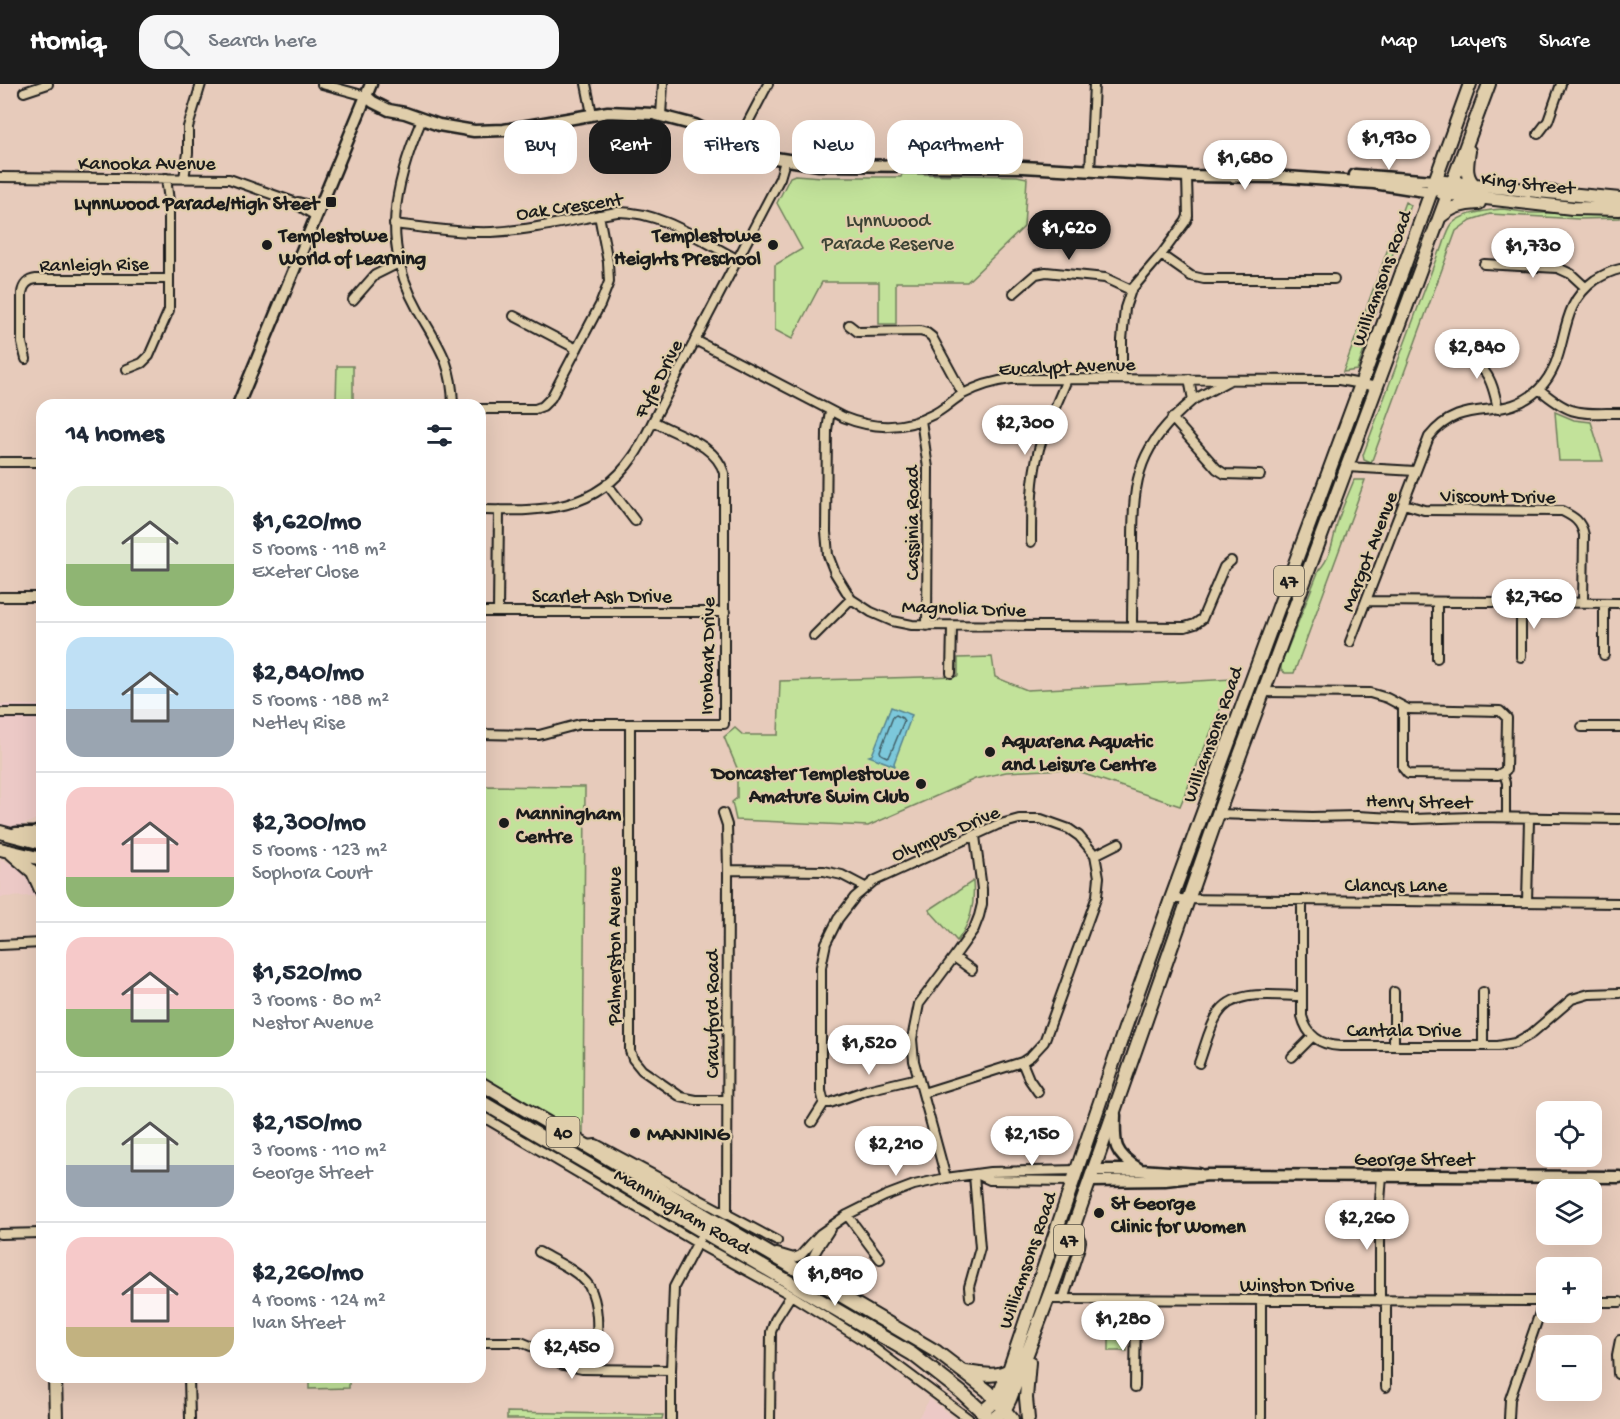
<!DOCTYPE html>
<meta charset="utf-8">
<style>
:root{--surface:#fff;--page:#f6f6f7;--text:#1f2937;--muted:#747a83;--line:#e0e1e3;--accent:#1c1c1c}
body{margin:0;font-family:"Gochi Hand",sans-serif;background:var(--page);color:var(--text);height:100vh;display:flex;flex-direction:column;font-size:22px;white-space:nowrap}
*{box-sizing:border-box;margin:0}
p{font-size:20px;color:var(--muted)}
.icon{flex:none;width:33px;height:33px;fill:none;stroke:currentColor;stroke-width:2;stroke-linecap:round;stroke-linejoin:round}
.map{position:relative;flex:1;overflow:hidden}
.sheet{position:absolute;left:36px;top:315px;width:450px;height:984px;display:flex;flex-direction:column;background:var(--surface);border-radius:18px;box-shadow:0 6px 24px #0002}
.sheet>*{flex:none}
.top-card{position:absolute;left:504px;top:36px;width:570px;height:54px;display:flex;gap:12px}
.fabs{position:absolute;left:1536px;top:1017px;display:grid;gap:12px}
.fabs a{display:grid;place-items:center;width:66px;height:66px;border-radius:12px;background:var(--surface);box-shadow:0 6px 24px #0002;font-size:30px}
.price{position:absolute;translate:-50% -51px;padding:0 14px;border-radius:21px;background:#fff;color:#222;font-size:20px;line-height:39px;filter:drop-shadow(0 2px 3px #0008)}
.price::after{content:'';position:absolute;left:50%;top:36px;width:18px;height:14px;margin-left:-9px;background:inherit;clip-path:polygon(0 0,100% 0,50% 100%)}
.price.on{background:var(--accent);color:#fff}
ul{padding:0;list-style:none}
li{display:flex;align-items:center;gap:18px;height:150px;padding:0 30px}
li+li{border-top:2px solid var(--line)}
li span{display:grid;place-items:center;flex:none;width:168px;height:120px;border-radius:18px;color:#555}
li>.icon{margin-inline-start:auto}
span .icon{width:72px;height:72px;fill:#fffc;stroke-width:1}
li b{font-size:26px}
h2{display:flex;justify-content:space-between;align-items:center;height:72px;padding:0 30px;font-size:26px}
.pill{padding:0 21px;border-radius:18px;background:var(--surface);box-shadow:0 6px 24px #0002;font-size:21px;line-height:54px}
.pill.on{background:var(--accent);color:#fff}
header{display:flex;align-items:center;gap:36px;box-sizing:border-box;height:84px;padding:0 30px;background:var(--accent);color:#fff}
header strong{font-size:28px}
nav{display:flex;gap:33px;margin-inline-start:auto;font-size:21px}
.search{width:420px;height:54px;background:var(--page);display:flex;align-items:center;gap:15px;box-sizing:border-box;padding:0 21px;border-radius:18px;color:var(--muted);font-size:22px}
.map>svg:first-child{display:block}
</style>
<header>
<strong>Homiq</strong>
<div class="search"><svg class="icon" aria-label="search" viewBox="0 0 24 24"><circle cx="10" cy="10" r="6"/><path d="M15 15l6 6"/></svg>Search here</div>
<nav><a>Map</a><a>Layers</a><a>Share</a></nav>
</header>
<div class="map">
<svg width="1620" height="1335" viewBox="0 0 1620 1335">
<rect width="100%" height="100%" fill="#e7cbbb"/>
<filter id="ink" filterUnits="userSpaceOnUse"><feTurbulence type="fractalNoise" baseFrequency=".0167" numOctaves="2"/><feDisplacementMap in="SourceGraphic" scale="12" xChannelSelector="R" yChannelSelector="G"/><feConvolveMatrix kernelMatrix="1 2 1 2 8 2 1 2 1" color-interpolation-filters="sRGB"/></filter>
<g filter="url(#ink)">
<path fill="#ecc9c6" d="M0,620L42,621V732L18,744L0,742Z
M0,776L16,781L34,803L35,812L0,813Z
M930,1315L951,1332L955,1335H917Z"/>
<path fill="#c2e29a" stroke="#6f7f5b" stroke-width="1.5" d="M902,90L1017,92L1027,94L1024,143L967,198H896V240H879V198H822L792,255L775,246V181L802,165L777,119L790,93L795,91L822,93H901Z
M1405,118L1411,121L1393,168L1388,194L1375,229L1367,244L1366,261L1357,286L1343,288Z
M1503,125L1530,129H1620V134L1579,135L1490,130L1471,136L1456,147L1371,379L1364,376L1363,371L1439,167H1441C1445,158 1446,148 1452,140C1462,129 1489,126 1503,125Z
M337,282H353V317H336Z
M1555,328L1574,336L1591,338L1603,377H1559Z
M1354,396H1365L1294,589H1285L1281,586V581L1319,486C1332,472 1333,454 1338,437C1342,423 1349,409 1354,396Z
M992,573L995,593L1027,606L1233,595L1180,722L1069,685L1006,688L975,695L868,742L736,736L732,718L737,714V684L724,653L735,644L743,651H778L780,597L958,592V574Z
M480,702L585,703L583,1052L579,1057L480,1000Z
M973,797C975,821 971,838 957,857L929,826Z
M1109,1224H1124L1127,1226V1267H1109Z
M309,1293H349V1304L309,1305Z
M507,1328L663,1331L662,1335H507Z"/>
<path fill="#7cc8db" stroke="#56838f" stroke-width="1.5" d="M891,623L912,631L894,679L895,682L869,672L872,671Z"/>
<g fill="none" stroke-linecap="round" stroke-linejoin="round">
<path stroke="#426168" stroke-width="1.5" d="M896,631L902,634L904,637L890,671L887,673L881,670L880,667L893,633Z"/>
<defs>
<path id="pedestrian" d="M1503,689L1506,699V734"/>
<path id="minor" d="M322,0L366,12
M586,0L592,30
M24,8L48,0
M661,31L663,0
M422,35C393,103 381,161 419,228C439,263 452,278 453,321
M1538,50L1548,37L1561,0
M736,61L768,0
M1090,87L1094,0
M0,93L229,95L291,117L316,132
M184,94L188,69V43L201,0
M298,118L320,124
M394,140C427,144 460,149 492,148C534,146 576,135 617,128C660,127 700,156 737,175
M1161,171L1191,192L1204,195H1334
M1484,180L1558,184L1571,190L1585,203
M1014,209L1036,190L1046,188L1105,194L1131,206
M353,216L375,191L399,179
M514,232L577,265
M849,241L858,248L920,247L927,249L932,253L963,310
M695,256L843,333C872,345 904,346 932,331C944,326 952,316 963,310C978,302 995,297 1011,295L1339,296L1378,303
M1453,267C1486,282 1491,290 1498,325
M26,275L22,259V209C23,201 28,196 36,195H169
M127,285L142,279L149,272L169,226V117L166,94
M1122,294V256L1125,224L1131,206L1161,171L1186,137L1188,132L1187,92
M1189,295L1193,316L1230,296
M1539,305C1572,333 1579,329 1620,329
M480,325H535L543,322L551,314L600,221L609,198L608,178L599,131
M830,327L827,346L826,448L828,471L835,489L851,515L871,528L892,537L912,541L1185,543L1195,540L1202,535L1224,483L1231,477
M1172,334L1217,385L1225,390L1260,391
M921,336L928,384L927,542
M0,378H42
M1347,383L1415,387
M607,400L635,437
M1404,420L1424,426L1562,427C1574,433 1581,437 1584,451L1583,518
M480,426C541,427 594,429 633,373C641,362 647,349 653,337L780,94L785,77
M1031,458C1031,427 1031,395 1039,365C1046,341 1058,318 1067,295
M0,513H42
M1367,517L1620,519
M480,528H725
M498,528L499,426
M1132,543C1132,515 1133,487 1133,459C1133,391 1139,362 1193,316
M814,552L851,515
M1350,558L1429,353C1464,309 1502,341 1539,305C1572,272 1554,225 1595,196C1603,191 1611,187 1620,185
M1604,571V519
M1521,573V519
M1437,574V518
M951,589L952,543
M1263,608L1370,609L1387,614L1408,625L1500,627L1507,634L1506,686L1498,691L1408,690L1403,684V623
M0,629H42
M630,641V967L633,975L642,986L681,1013L696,1016H727
M1582,643H1620
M480,650L539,651L580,640H724V389C716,360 677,351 653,337
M723,729L727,741L728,786L727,1131
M1218,730L1312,733L1357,732L1413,735L1472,733L1620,735
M1095,771L1119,759
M728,786L824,787L842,791L865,803
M1171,815L1620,819
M1302,816V932C1307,952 1320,961 1340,962H1498L1515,959L1531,950L1572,915L1589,910L1620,909
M1527,818L1529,735
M0,861L42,859
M954,873L972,886
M1394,961V908
M1483,962V908
M1292,973L1313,952
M1022,978L1029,995L1038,1008
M1199,979C1205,963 1209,944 1218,930C1234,904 1275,912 1302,912
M824,1019H830L867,1006L918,994
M486,1021L480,1031L704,1163L791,1211L866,1258L969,1335
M812,1038L824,1019L821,1007V883L826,859L838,835L855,813L874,797L997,741L1019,735H1041L1069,745L1079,752L1095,771L1099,793L1097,812L1044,958L1031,972L1022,978L923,1009
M587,1061L596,1060L777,1157
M979,1091L990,1096L1074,1097
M946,1094L914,977L912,955L919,920L954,873L974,845L979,832L982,820V805L975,752
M847,1131L880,1175
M0,1150L42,1149
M539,1168C555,1177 579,1187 589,1202C602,1225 596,1260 596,1285
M777,1169L794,1174L801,1171L820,1150L847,1131L885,1112L914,1101L946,1094L990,1088L1078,1086
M815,1195C804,1176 821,1161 830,1145
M970,1213L969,1203L980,1164L974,1091
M1048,1215L1546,1217
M1063,1216L1080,1163L1081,1157L1074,1142
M1380,1217V1117L1382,1092
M1592,1218H1620
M480,1258H521L543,1267L563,1281L582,1285L671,1286
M1618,1290L1617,1271L1620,1256
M189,1293L190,1335
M1135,1303L1136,1216
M1386,1303V1217
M671,1335V1286L674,1203L703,1148L716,1138
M770,1335L771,1248L775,1236L791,1211
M1261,1335V1217
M1509,1335L1510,1315L1544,1217"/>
<path id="secondary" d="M366,12L373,18L389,26L405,29L439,41L474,47L504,46L608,28L653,30L695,41L736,61L769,73L819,81L1023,83L1187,92L1286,93L1374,99L1431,108
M1355,91L1434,97
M238,321L371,0
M16,749H34L42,746
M1115,1031C1114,1060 1113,1069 1139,1085
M1093,1086H1140L1199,1090
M1089,1097L1165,1096L1208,1091L1620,1093"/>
<path id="primary" d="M1469,67C1467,80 1464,94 1476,102
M1434,97L1620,115
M1442,109L1572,124L1620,125
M1440,133C1453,122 1462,120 1479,119
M0,748L42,759
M0,765L42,775
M9,767L33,788L42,808
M480,999L937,1268L988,1307L1012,1335
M480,1017L912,1270L962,1309L987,1332
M966,1288C981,1290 995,1294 1009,1286
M55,1293L56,1335
M982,1328L997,1315L1009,1286L1124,947L1171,815L1384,238L1470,0
M993,1335L1005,1325L1010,1315L1056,1193L1218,730L1489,0
M1028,1335L1026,1314L1029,1278"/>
</defs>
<use href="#pedestrian" stroke="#1c1c1c" stroke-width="10"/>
<use href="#minor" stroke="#1c1c1c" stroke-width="12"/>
<use href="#secondary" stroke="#1c1c1c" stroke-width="15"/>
<use href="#primary" stroke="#1c1c1c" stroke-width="16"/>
<use href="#pedestrian" stroke="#e0ceab" stroke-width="6"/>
<use href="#minor" stroke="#e0ceab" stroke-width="8"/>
<use href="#secondary" stroke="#e0ceab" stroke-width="10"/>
<use href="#primary" stroke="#e0ceab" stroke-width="12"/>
</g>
</g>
<g fill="#1c1c1c" stroke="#e0ceab" stroke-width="2">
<rect x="325" y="112" width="12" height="12" rx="3"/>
<circle cx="267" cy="161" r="6"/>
<circle cx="773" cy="161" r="6"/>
<circle cx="990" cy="668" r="6"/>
<circle cx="921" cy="700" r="6"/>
<circle cx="504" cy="739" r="6"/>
<circle cx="635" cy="1049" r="6"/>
<circle cx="1099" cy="1129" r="6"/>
</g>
<g text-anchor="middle" stroke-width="4.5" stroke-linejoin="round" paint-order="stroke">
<g fill="#e0ceab" stroke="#575147" stroke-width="1.5">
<rect x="1274" y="482" width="30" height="30" rx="4.5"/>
<rect x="546.5" y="1033" width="33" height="30" rx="4.5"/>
<rect x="1054" y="1141" width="30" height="30" rx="4.5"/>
</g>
<g font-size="18" font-weight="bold" fill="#1c1c1c">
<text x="1289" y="503">47</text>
<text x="563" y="1054">40</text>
<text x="1069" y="1162">47</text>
</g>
<g font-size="20" fill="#1c1c1c" stroke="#e0ceab">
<text x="147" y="85">Kanooka Avenue</text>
<text transform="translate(1528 98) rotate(6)" y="7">King Street</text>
<text transform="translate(569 121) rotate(-8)" y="7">Oak Crescent</text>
<text transform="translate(94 179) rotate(-1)" y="7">Ranleigh Rise</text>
<text transform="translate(1380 194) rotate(-70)" y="7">Williamsons Road</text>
<text transform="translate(1067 281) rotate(-2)" y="7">Eucalypt Avenue</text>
<text transform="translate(657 294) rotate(-63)" y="7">Fyfe Drive</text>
<text transform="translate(1498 411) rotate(1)" y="7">Viscount Drive</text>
<text transform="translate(911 439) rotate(-90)" y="7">Cassinia Road</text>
<text transform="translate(1368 467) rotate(-69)" y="7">Margot Avenue</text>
<text x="602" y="518">Scarlet Ash Drive</text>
<text transform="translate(964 523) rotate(2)" y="7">Magnolia Drive</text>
<text transform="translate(706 572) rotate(-89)" y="7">Ironbark Drive</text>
<text transform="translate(1211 650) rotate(-70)" y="7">Williamsons Road</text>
<text transform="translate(1419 716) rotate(1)" y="7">Henry Street</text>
<text transform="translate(945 748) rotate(-23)" y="7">Olympus Drive</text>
<text x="1396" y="807">Clancys Lane</text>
<text transform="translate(613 862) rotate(-90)" y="7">Palmerston Avenue</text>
<text transform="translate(711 930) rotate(-90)" y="7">Crawford Road</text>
<text x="1404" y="952">Cantala Drive</text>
<text x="1414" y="1081">George Street</text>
<text transform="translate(683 1126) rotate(30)" y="7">Manningham Road</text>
<text transform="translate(1026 1176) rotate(-71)" y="7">Williamsons Road</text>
<text x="1297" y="1207">Winston Drive</text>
</g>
<g font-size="20" font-weight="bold" fill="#1c1c1c" stroke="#e0ceab" text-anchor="start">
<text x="319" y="125" text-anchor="end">Lynnwood Parade/High Steet</text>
<text x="279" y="157">Templestowe<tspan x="279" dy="23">World of Learning</tspan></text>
<text x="761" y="157" text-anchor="end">Templestowe<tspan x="761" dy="23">Heights Preschool</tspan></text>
<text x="1002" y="663">Aquarena Aquatic<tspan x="1002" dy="23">and Leisure Centre</tspan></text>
<text x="909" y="695" text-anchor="end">Doncaster Templestowe<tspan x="909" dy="23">Amature Swim Club</tspan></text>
<text x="516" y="735">Manningham<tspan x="516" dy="23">Centre</tspan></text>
<text x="647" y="1056">MANNING</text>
<text x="1111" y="1125">St George<tspan x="1111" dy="23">Clinic for Women</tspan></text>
</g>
<g font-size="20" fill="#3d4435" stroke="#e0ceab">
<text x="888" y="142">Lynnwood<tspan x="888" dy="23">Parade Reserve</tspan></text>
</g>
</g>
</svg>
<div class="fabs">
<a><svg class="icon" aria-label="locate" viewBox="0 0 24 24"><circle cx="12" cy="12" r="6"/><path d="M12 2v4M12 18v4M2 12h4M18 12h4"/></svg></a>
<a><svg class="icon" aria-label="layers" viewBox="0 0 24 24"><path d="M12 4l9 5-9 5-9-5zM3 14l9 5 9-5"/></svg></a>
<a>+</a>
<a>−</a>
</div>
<b class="price" style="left:1389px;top:87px">$1,930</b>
<b class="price" style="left:1245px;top:107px">$1,680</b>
<b class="price on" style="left:1069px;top:177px">$1,620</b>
<b class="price" style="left:1533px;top:195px">$1,730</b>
<b class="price" style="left:1477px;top:296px">$2,840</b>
<b class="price" style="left:1025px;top:372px">$2,300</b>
<b class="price" style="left:1534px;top:546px">$2,760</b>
<b class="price" style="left:869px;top:992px">$1,520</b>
<b class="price" style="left:1032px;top:1083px">$2,150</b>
<b class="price" style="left:896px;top:1093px">$2,210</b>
<b class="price" style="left:1367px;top:1167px">$2,260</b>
<b class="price" style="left:835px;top:1223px">$1,890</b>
<b class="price" style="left:1123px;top:1268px">$1,280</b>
<b class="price" style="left:572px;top:1296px">$2,450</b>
<div class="top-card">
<a class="pill">Buy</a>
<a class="pill on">Rent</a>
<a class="pill">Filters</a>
<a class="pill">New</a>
<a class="pill">Apartment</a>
</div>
<section class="sheet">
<h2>14 homes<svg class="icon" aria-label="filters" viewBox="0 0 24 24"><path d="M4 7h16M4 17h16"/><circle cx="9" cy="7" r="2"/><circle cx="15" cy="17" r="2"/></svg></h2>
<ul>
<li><span style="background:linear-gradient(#dfe7d0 65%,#8fb573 0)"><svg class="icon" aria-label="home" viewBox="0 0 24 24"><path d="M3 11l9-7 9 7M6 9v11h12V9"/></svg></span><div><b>$1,620/mo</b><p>5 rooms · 118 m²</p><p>Exeter Close</p></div></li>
<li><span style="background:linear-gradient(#bfe0f5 60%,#9aa5b1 0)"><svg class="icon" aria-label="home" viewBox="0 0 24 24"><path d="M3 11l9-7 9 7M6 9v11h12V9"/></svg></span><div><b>$2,840/mo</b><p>5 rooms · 188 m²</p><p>Netley Rise</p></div></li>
<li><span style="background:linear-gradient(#f6c9c9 75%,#8fb573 0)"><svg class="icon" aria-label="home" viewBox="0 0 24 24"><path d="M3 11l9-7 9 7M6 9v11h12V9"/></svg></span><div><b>$2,300/mo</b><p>5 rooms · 123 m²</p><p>Sophora Court</p></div></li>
<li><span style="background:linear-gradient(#f6c9c9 60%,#8fb573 0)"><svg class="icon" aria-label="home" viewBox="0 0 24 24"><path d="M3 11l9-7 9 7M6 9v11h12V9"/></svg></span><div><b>$1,520/mo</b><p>3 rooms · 80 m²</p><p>Nestor Avenue</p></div></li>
<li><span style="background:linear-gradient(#dfe7d0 65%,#9aa5b1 0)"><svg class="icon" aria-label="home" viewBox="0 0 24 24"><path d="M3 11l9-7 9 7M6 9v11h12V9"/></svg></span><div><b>$2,150/mo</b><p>3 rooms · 110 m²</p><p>George Street</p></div></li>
<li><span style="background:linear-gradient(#f6c9c9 75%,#c2b280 0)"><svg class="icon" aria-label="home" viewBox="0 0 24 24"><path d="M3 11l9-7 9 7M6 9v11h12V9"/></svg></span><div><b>$2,260/mo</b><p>4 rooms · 124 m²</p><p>Ivan Street</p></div></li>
</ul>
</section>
</div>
